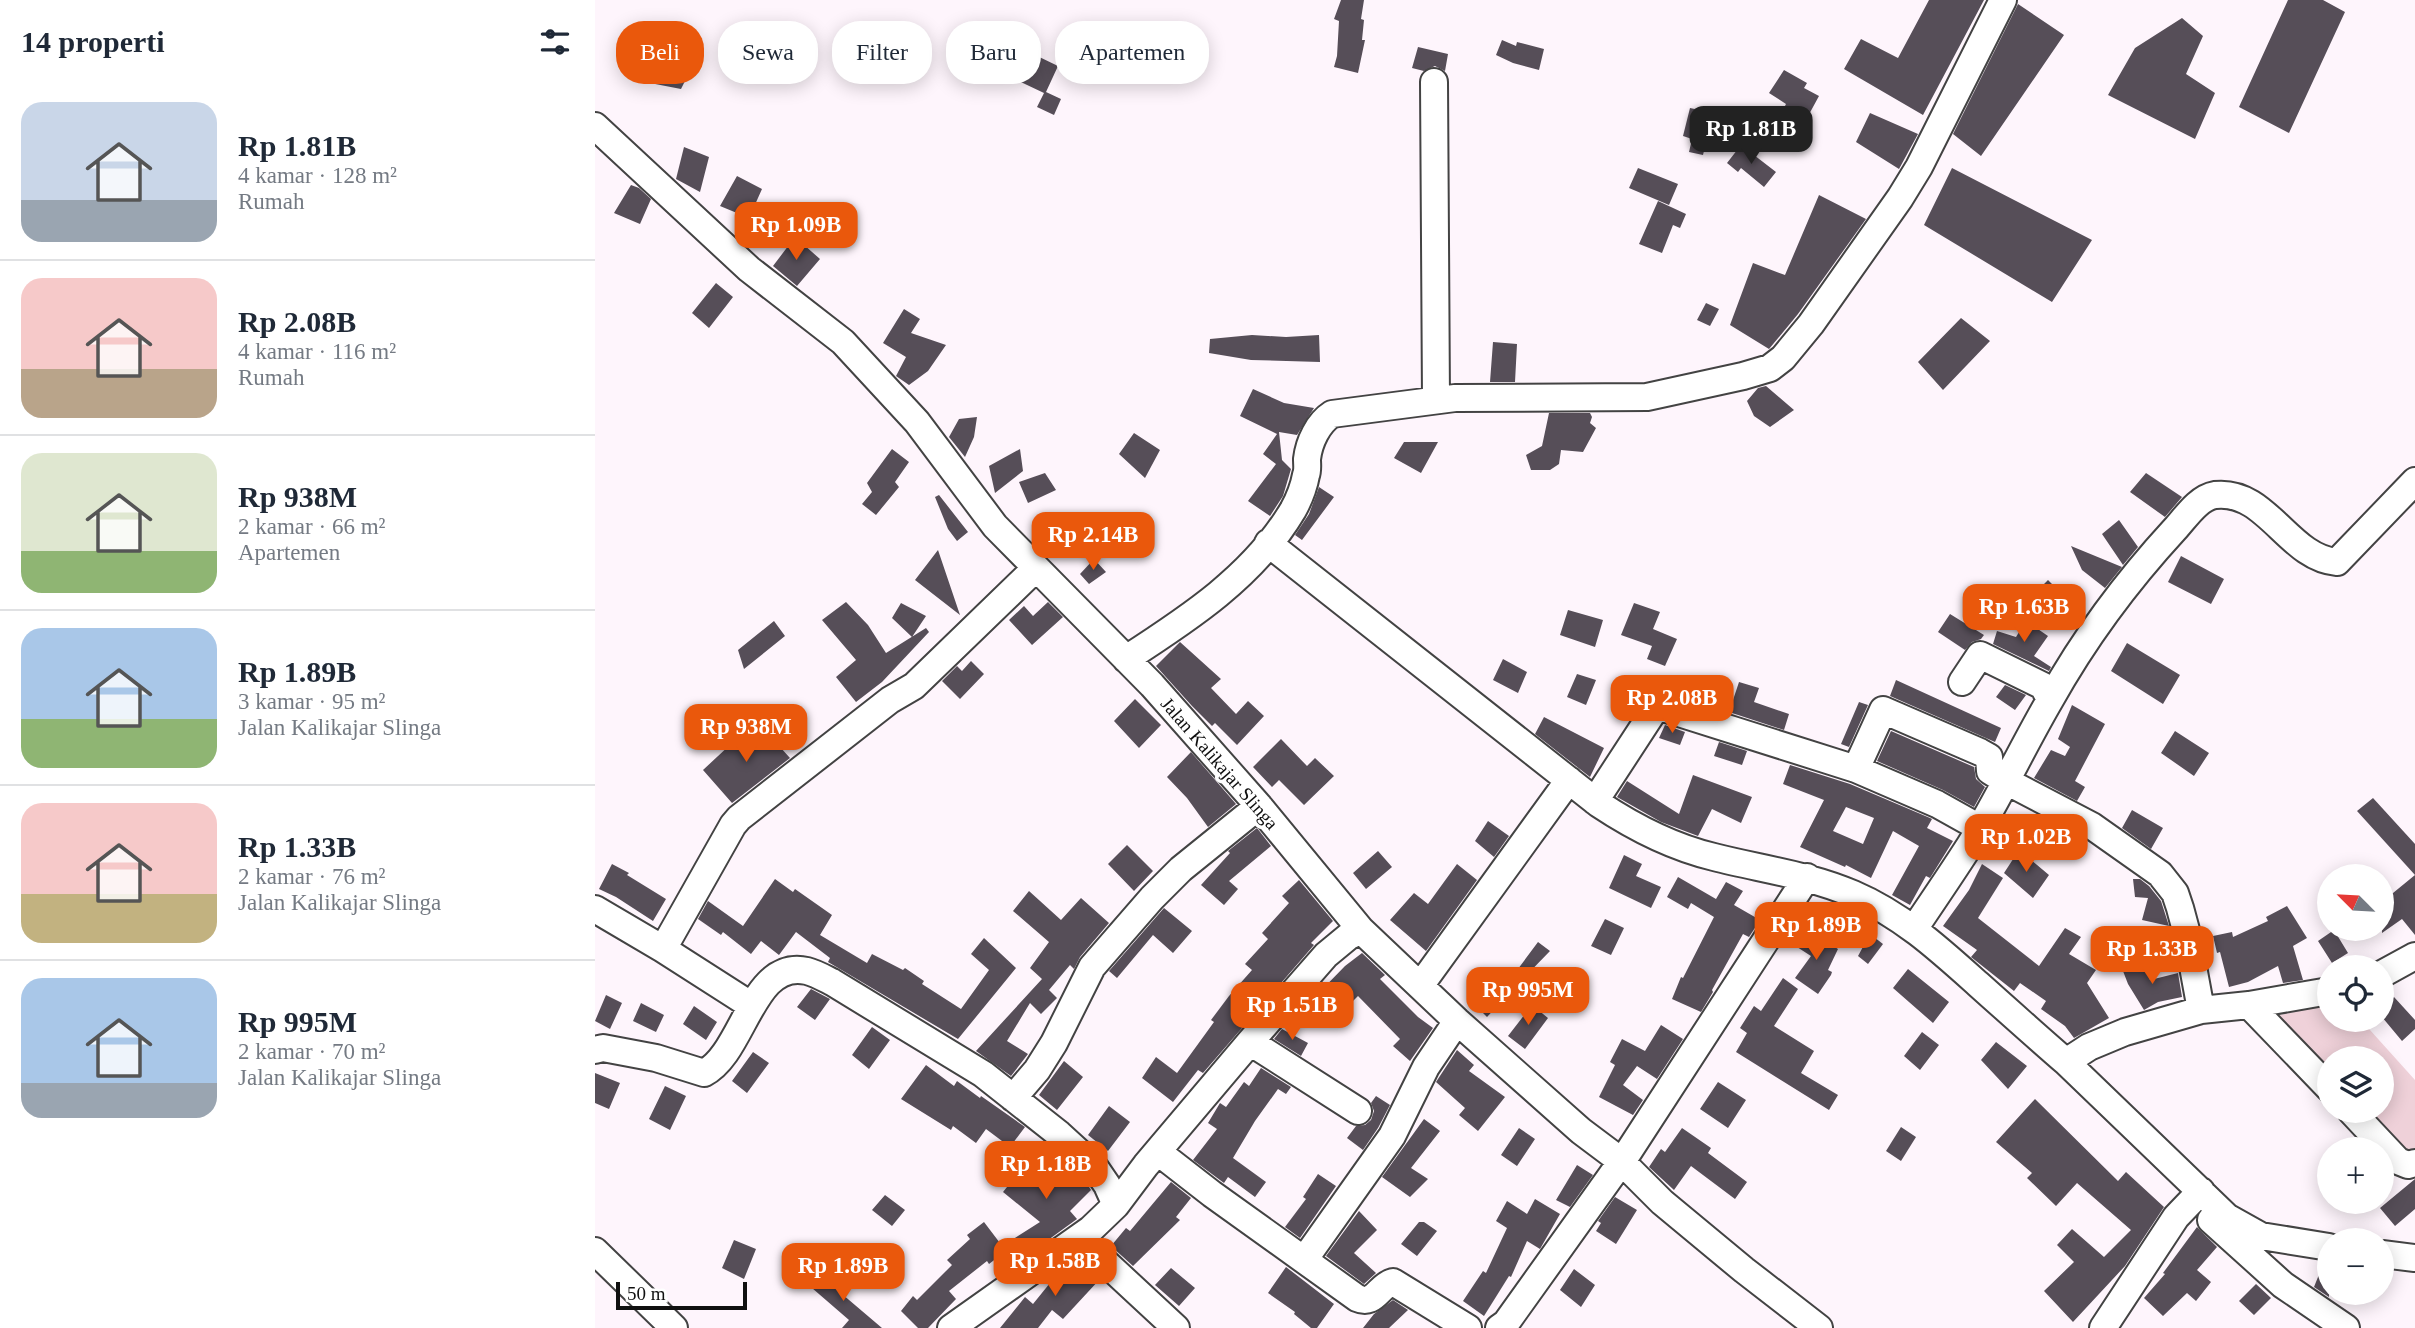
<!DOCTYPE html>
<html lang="id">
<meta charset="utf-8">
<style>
:root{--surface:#fff;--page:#f6f6f7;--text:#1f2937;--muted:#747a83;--line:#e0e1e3;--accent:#ea580c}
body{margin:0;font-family:Georgia,serif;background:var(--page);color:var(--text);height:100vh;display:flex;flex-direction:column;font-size:26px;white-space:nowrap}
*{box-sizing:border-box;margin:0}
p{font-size:23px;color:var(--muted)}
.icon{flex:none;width:38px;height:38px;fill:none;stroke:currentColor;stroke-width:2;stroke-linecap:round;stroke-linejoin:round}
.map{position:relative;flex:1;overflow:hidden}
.sheet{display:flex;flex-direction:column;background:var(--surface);width:595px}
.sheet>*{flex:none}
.guide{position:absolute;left:21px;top:21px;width:665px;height:63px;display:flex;gap:14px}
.needle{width:46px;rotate:294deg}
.controls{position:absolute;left:1722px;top:864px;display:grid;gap:14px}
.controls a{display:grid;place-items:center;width:77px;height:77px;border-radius:50%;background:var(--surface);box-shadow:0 4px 18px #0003;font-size:35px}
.scale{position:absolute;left:21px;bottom:18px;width:131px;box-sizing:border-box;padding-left:7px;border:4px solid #101010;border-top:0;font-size:19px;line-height:24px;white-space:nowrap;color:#101010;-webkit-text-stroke:5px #fff;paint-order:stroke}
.price{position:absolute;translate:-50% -60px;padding:0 16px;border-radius:14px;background:var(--accent);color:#fff;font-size:23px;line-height:46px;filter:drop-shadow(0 2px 4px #0008)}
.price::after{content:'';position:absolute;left:50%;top:42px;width:21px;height:16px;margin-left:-10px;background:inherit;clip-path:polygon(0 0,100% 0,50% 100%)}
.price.current{background:#222;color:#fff}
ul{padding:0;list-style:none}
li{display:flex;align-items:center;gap:21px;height:175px;padding:0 21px}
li+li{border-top:2px solid var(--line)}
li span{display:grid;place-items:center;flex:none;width:196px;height:140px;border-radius:21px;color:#555}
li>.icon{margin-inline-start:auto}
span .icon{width:84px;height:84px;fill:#fffc;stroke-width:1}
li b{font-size:30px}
h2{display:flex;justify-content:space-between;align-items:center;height:84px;padding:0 21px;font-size:30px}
.chip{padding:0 24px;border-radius:28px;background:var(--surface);box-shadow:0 4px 18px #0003;font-size:24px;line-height:63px}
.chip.current{background:var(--accent);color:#fff}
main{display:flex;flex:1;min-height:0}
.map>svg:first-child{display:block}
</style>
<main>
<section class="sheet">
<h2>14 properti<svg class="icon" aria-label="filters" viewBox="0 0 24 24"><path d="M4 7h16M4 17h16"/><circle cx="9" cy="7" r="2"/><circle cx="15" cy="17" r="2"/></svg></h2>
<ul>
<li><span style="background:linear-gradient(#c9d6e8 70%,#9aa5b1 0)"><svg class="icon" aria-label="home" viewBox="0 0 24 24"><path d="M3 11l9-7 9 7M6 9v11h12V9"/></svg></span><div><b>Rp 1.81B</b><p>4 kamar · 128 m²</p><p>Rumah</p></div></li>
<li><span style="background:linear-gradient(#f6c9c9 65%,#b9a48a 0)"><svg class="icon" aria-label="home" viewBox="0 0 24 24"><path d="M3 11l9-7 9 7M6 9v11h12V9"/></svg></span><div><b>Rp 2.08B</b><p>4 kamar · 116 m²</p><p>Rumah</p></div></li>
<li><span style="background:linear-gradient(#dfe7d0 70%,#8fb573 0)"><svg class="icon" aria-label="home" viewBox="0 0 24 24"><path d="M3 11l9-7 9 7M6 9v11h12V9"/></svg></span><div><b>Rp 938M</b><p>2 kamar · 66 m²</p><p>Apartemen</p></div></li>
<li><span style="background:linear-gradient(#a9c7e8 65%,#8fb573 0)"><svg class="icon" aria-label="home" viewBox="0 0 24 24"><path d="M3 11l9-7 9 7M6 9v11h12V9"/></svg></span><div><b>Rp 1.89B</b><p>3 kamar · 95 m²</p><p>Jalan Kalikajar Slinga</p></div></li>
<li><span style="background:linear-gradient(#f6c9c9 65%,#c2b280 0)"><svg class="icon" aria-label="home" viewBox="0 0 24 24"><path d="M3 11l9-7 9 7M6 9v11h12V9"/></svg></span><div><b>Rp 1.33B</b><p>2 kamar · 76 m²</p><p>Jalan Kalikajar Slinga</p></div></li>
<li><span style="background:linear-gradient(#a9c7e8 75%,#9aa5b1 0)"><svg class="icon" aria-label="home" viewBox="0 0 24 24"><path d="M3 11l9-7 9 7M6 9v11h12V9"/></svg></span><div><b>Rp 995M</b><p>2 kamar · 70 m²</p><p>Jalan Kalikajar Slinga</p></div></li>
</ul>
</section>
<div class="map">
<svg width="1820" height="1328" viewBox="0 0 1820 1328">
<rect width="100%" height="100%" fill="#fef5fc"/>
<path fill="#efd1d9" d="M1734,1004V1020H1766L1820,1080V1151L1810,1160L1764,1111H1787V1059H1734V1079L1677,1017Z"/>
<path fill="#564e58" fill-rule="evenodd" d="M746,0H769L766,19L769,20L767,40H770L763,73L739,67L742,56L744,21L739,19Z
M1334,0H1389L1328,115L1249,69L1266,39L1303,58Z
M1693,0H1728L1750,12L1694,133L1644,107Z
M1423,4L1469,35L1386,156L1358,134Z
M1587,18L1608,36L1591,74L1620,93L1600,139L1513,95L1540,48Z
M409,40L463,66L451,92L466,99L459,115L442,107L449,93L396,68Z
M907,40L921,46L922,42L949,49L944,70L918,63L901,55Z
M63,43L107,47L86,89L55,83Z
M823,47L853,54L850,71L840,66L829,71L817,68Z
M1189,70L1212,83L1209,88L1224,96L1212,118L1190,106L1191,104L1174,93Z
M1095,108L1118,113L1108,155L1094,152L1097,139L1088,136Z
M1275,113L1323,134L1304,169L1261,142Z
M1146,145L1181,172L1169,187L1146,168L1143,172L1132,163Z
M89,147L114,157L105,192L81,179Z
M1043,168L1083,184L1074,205L1034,188Z
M1357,168L1497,240L1457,302L1329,225Z
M142,176L167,189L154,218L125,206Z
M36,185L44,188L56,199L45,224L19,213Z
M1224,195L1271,219L1203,314L1174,349L1135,325L1158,263L1190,275Z
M1063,201L1091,214L1085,228L1078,225L1067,253L1044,244Z
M200,237L225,259L202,286L178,266Z
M121,283L138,297L114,328L97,313Z
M1111,303L1124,309L1115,326L1102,320Z
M309,309L325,319L316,333L351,345L333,371L314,385L301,376L311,357L288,343Z
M1366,318L1395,341L1348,390L1323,362Z
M657,335L691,337L724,335L725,362L656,360L614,353L615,339Z
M898,342L922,344L920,382H895Z
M1171,386L1199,410L1175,427L1159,416L1152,401L1163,388Z
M658,389L689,403L719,408L702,435L684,432L687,460L696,469L688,496L675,516L653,501L681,464L668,454L682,434L645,416Z
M954,413H995L997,417L995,423L1001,428L988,452L966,450L964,464L955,470H936L931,455L947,446Z
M382,417L379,437L370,457L354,437L364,419Z
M539,433L565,450L550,478L524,454Z
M809,442H843L826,473L799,458Z
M297,449L314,462L300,482L304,487L281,515L267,504L277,492L272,483Z
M425,449L428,471L400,493L394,466Z
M450,473L461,490L433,503L424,482Z
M1551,473L1587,497L1570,517L1535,492Z
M724,487L739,497L707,540L700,535L714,514Z
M344,495L373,532L362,541L353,529L340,497Z
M1524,520L1543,547L1528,565L1507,534Z
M1476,546L1527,567L1510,588L1487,570Z
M343,550L365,615L320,580Z
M1586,556L1629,579L1616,604L1573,582Z
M499,559L511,572L494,584L485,574Z
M1453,580L1459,586L1488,598L1475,628L1440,593Z
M251,602L273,625L291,653L331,628L334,632L287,682L261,702L241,677L261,660L227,620Z
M453,602L468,617L437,645L414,620L429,606L438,616Z
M306,603L331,616L317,637L297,618Z
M1039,603L1065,612L1058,629L1082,639L1070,666L1052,659L1057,646L1026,635Z
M973,610L1008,620L1000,647L965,635Z
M1355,614L1389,635L1386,639L1377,642L1370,650L1343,632Z
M179,621L190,636L149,669L143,650Z
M1431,621L1453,636L1439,656L1456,667L1454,671L1398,644L1402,631L1421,637Z
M585,642L626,679L616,688L641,714L653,701L669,716L642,745L620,723L617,726L597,706L561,666Z
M1532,643L1585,675L1568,704L1516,671Z
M908,659L932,672L923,693L898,680Z
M376,661L389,674L365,699L347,681L362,666L367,671Z
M982,674L1001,680L991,705L972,697Z
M1094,675L1112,683L1104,703L1085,697Z
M1301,680L1406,728L1400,742L1295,696Z
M1144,682L1164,688L1159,702L1194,714L1189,730L1134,712Z
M1410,685L1431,695L1420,710L1401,697Z
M540,699L566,725L544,748L519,721Z
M1264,702L1273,705L1254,747L1246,744Z
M1477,705L1510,724L1480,781L1490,787L1482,801L1439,778L1456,750L1470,756L1475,747L1463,739Z
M949,717L1009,748L995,777L940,734Z
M164,724L195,758L137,803L108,770L137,743L140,747Z
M1070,725L1090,732L1085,745L1064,738Z
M1296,731L1379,767L1381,779L1390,787L1379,807L1348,790L1282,761Z
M1580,731L1614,753L1599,776L1566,753Z
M686,739L712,766L720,758L739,776L709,805L684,780L677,787L658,767Z
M1124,742L1152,751L1147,765L1119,756Z
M596,752L641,804L613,827L592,798L572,777Z
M1195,765L1255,784L1335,818L1337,819L1332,828L1358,841L1335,878L1331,876L1315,905L1297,895L1324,846L1298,831L1276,878L1251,865L1250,867L1205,847L1229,800L1188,784ZM1251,807L1279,818L1268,844L1238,831Z
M1098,775L1157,797L1146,823L1117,809L1103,836L1066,822L1022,797L1032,781L1084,814Z
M1778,798L1820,844V935L1807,919L1787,933V902L1820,875L1762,811Z
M1537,810L1568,828L1556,849L1527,828Z
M893,821L914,836L899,857L880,841Z
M662,828L676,846L634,881L643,889L629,905L606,885L635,853L633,851Z
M532,845L558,871L539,891L513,864Z
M1424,850L1454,875L1438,898L1409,873Z
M783,851L797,867L771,889L758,873Z
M1029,855L1047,864L1041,876L1066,887L1056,908L1014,888Z
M17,864L34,873L32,875L71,899L58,921L21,897L4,889Z
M862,864L882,880L831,951L795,920L819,893L833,904Z
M1387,864L1408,878L1383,918L1444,966L1470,928L1486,937L1474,954L1501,970L1492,983L1514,1018L1479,1038L1470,1026L1446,1009L1451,1001L1425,983L1419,991L1376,957L1382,950L1348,926L1374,890Z
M1083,877L1121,899L1131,882L1148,891L1139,905L1165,920L1154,937L1148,934L1117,990L1118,992L1106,1012L1077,999L1086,977L1088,978L1119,917L1096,903L1093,909L1072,897Z
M180,879L198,892L200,889L237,915L225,935L272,963L277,954L308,970L310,968L329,981L327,984L366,1009L394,970L376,954L389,938L421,968L363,1039L233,962L235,958L201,932L184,955L166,941L156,954L128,932L126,935L103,919L113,901L148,926Z
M1538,879H1545L1554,886L1566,901L1574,926L1547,920L1553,898L1540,897Z
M704,880L738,921L716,943L719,945L608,1073L603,1070L578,1102L547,1078L561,1057L582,1073L619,1022L616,1020L634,996L657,970L650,964L673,939L667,933L694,903L687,896Z
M434,891L466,920L486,898L514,923L485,957L479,969L475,965L454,990L462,998L446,1014L435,1003L412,1041L433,1054L416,1076L381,1051L447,979L435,968L454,942L418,911Z
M1692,906L1712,938L1698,946L1708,980L1688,983L1683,966L1653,982L1634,987L1625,952L1622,953L1618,936L1637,932L1638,937L1673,921L1671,917Z
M569,908L597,931L578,953L558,935L522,978L514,971Z
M1010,919L1029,928L1016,955L996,946Z
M1213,930L1243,949L1233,970L1237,972L1236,975L1223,994L1200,978L1216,956L1202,947Z
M1739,930L1753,953L1737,963L1723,941Z
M1275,934L1288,944L1273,964L1263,956Z
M943,942L955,951L924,983L917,977Z
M767,953L790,975L785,979L823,1017L838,1028L815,1061L798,1046L805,1039L763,996L733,1026L711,1006L750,966Z
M1549,962L1555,980L1583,973L1587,997L1563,1002L1549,1010L1533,984L1528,971Z
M903,969L921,986L892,1017L875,1000Z
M1313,969L1354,1002L1338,1023L1298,988Z
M1188,978L1203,989L1179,1026L1219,1051L1206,1073L1243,1095L1234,1110L1141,1052L1152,1033L1145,1028L1159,1006L1166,1011Z
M216,989L235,999L220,1020L202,1007Z
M11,995L27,1003L15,1029L0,1021Z
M1799,997L1820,1020V1029L1807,1041L1787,1017V1008Z
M46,1003L69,1015L61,1032L38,1021Z
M937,1005L953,1018L930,1049L913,1036Z
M99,1006L122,1022L111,1040L88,1024Z
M1066,1025L1088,1039L1062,1079L1042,1066L1028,1085L1048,1100L1038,1115L1004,1097L1020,1065L1015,1062L1027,1039L1050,1051Z
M277,1027L295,1040L274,1069L257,1055Z
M687,1029L713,1043L706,1056L679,1039Z
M1327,1032L1344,1045L1325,1070L1309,1056Z
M1401,1042L1432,1066L1413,1089L1386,1060Z
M862,1050L879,1065L874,1071L910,1097L883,1131L864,1115L870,1108L841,1082Z
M158,1052L174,1063L152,1093L137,1081Z
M469,1061L488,1077L462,1110L444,1095Z
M331,1065L359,1086L362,1081L385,1098L386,1096L430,1127L415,1147L391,1129L381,1143L358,1126L356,1130L306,1099Z
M666,1068L696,1087L691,1094L683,1089L660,1121L638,1158L671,1182L660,1197L633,1177L629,1183L598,1160L622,1129L613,1123L625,1103L631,1107L649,1082L654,1086Z
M0,1073L25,1083L14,1109L0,1103Z
M1123,1082L1151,1100L1133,1128L1105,1109Z
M70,1086L91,1096L75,1130L54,1119Z
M781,1096L795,1105L783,1128L768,1150L752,1138L761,1126L770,1125L776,1120L779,1111L776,1103Z
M1440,1099L1523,1181L1531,1172L1569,1207L1530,1266L1478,1322L1449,1291L1479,1262L1462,1245L1477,1229L1509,1257L1536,1230L1482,1183L1461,1206L1432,1178L1437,1173L1401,1142Z
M514,1106L535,1122L513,1151L493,1135Z
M829,1119L845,1131L816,1168L833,1179L815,1197L787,1177Z
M1306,1127L1321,1137L1306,1161L1291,1151Z
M924,1128L940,1139L922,1166L906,1155Z
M1087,1128L1116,1148L1113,1153L1152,1182L1140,1199L1096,1166L1079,1190L1054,1167L1066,1149L1070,1152Z
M459,1151L487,1176L496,1190L475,1211L482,1219L424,1261L412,1243L445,1222L408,1192L428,1167L437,1175Z
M982,1165L998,1175L975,1207L961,1200Z
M723,1174L741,1186L705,1238L690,1227L711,1199L708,1197Z
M1820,1179V1209L1800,1226L1785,1208Z
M576,1182L596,1198L581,1217L585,1220L538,1266L516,1246L531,1228L535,1231Z
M290,1195L310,1210L297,1226L277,1210Z
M1020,1197L1042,1210L1021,1244L1001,1231L1006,1223L1003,1221Z
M940,1199L965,1214L945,1249L932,1241L916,1277L914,1276L889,1316L868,1301L888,1271L891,1273L912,1228L901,1221L912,1201L932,1214Z
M764,1211L782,1230L759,1253L781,1273L769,1284L731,1256Z
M389,1222L411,1251L394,1264L392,1261L354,1291L361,1299L333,1328H323L306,1311L318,1296L322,1300L357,1265L352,1260L375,1239L372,1235Z
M824,1222H829L842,1231L822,1256L806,1244Z
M1602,1227L1622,1247L1602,1270L1616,1282L1601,1301L1592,1293L1568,1316L1549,1298L1570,1274L1568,1273Z
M139,1240L161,1249L149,1279L127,1268Z
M482,1258L505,1279L468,1319L457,1310L443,1328H405L430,1297L438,1304L455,1283L456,1284Z
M1729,1262H1734V1297L1719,1287Z
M691,1267L739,1304L722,1328H716L699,1314L700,1312L673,1293Z
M576,1268L600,1288L584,1306L560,1285Z
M979,1269L1000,1285L986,1307L965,1290Z
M231,1272L251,1289L247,1294L287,1328H247L254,1320L217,1288Z
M1661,1284L1676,1298L1659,1315L1644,1301Z
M798,1300L813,1310L794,1328H768L779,1314Z"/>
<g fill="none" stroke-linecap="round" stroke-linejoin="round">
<defs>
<path id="minor" d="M839,82L841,400
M0,126L154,269L248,342L322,422L400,526L557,685L664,806L766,930L862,1021L986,1131L1026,1161L1067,1202L1149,1270L1224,1328
M673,543L1004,804C1040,828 1077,847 1119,857C1166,869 1214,875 1258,894C1307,915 1344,949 1383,984C1412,1010 1441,1036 1471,1062L1494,1047L1530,1032L1606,1010L1654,1005L1734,991
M531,659C593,619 659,576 698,510C703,501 709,486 711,475C713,470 712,465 712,459C714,442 723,423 737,414L860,398L1052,397L1148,376L1175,368L1188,358L1216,324L1305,198L1324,167L1408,0
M1367,682L1385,655L1448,686L1455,699
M1261,769L1288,710L1385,752L1394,757L1395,771L1411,781L1497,826L1565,874L1580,893L1585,908L1592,934L1606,1010
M1000,801L1062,706L1261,769L1342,804L1385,828
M0,909L68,949L157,1006
M1319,929C1338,901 1357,873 1375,845C1404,798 1427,748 1455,700C1489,639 1533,580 1580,529C1591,517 1603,498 1620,495C1672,489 1693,558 1742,562L1820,481
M68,949L138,825L144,818L295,700L319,686L440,569
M1787,974L1820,956
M825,986L974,780
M1654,1005L1734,1088
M655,1042L763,1111
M0,1050L8,1048L61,1058L109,1073C149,1053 157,958 212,971C220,973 229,978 237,982L388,1074L464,1134L499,1166L512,1185L521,1205
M1471,1062L1632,1217L1666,1236L1734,1247
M418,1098L442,1070L459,1043L497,967L557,898L586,869L664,806
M1756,1111L1803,1161L1813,1165L1820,1163
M563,1152L617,1194L762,1298C780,1306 783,1286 798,1282L873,1328
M1616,1220L1688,1285L1751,1328
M484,1238L581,1328
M0,1251L79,1328
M1787,1254L1820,1258
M709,1260L797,1136L831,1067L862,1021
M356,1328L496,1229L521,1205L551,1165L655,1042L731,955L754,936L766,930
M904,1328L911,1323L1034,1151L1212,877
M1508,1328L1581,1217L1606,1191"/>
</defs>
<use href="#minor" stroke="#434343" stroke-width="30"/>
<use href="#minor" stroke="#fff" stroke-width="26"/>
</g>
<g text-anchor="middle" stroke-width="7" stroke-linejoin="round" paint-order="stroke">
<g font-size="19" fill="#101010" stroke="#fff">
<text transform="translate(625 763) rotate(49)" y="7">Jalan Kalikajar Slinga</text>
</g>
</g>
</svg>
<div class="controls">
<a><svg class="needle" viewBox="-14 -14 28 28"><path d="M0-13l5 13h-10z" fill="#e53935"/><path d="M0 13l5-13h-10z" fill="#747a83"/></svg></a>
<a><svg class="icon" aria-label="locate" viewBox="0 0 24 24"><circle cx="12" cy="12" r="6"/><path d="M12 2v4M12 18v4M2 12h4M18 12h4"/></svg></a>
<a><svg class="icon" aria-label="layers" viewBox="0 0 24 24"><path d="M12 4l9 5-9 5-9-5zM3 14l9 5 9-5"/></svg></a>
<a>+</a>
<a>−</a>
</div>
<div class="scale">50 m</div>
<b class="price current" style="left:1156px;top:166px">Rp 1.81B</b>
<b class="price" style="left:201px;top:262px">Rp 1.09B</b>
<b class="price" style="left:498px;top:572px">Rp 2.14B</b>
<b class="price" style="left:1429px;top:644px">Rp 1.63B</b>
<b class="price" style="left:1077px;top:735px">Rp 2.08B</b>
<b class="price" style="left:151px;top:764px">Rp 938M</b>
<b class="price" style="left:1431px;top:874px">Rp 1.02B</b>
<b class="price" style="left:1221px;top:962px">Rp 1.89B</b>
<b class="price" style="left:1557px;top:986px">Rp 1.33B</b>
<b class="price" style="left:933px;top:1027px">Rp 995M</b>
<b class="price" style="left:697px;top:1042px">Rp 1.51B</b>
<b class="price" style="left:451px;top:1201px">Rp 1.18B</b>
<b class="price" style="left:460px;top:1298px">Rp 1.58B</b>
<b class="price" style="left:248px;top:1303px">Rp 1.89B</b>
<div class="guide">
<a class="chip current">Beli</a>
<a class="chip">Sewa</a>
<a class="chip">Filter</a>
<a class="chip">Baru</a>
<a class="chip">Apartemen</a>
</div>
</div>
</main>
